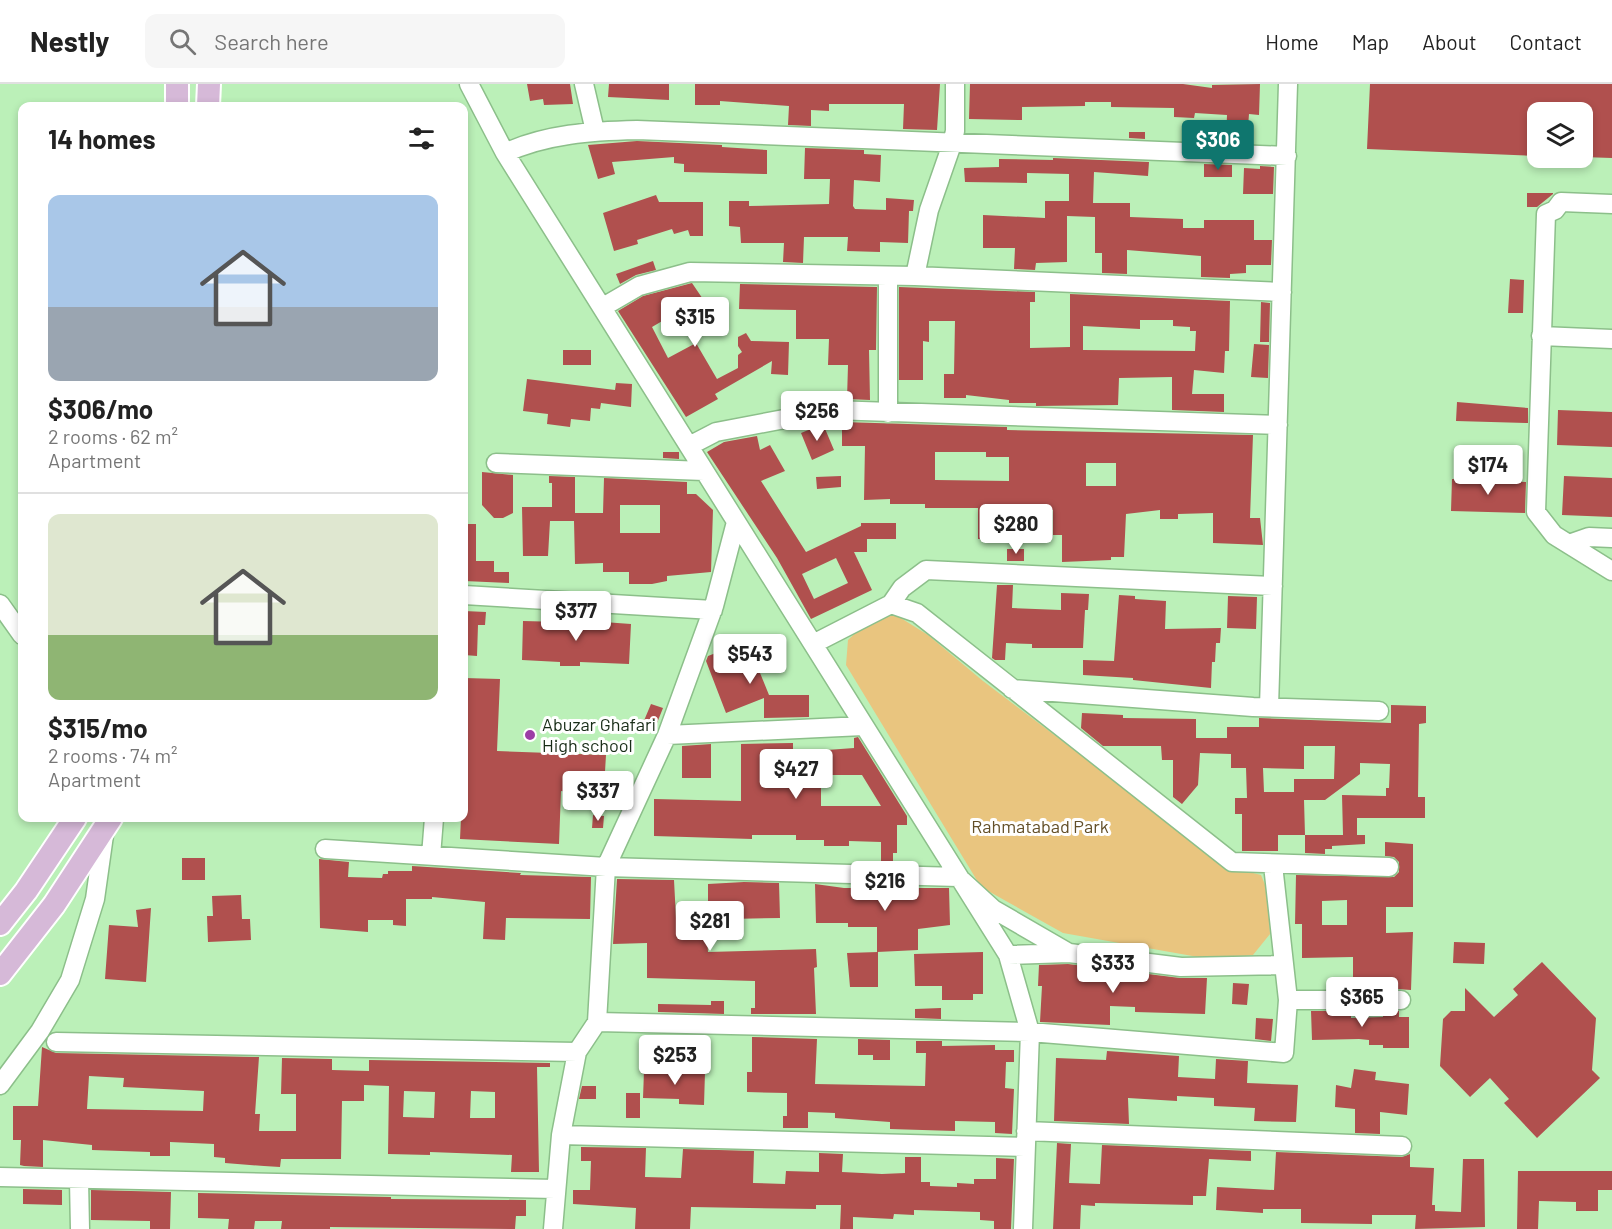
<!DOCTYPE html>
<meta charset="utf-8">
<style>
:root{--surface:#fff;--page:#f6f6f6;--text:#222;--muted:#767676;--line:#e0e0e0;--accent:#0f766e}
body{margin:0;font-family:Barlow,sans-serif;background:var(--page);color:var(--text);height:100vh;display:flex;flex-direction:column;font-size:22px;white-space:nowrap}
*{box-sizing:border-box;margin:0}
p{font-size:20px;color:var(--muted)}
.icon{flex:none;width:33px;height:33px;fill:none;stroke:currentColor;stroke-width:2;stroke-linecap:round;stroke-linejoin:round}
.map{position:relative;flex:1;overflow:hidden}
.panel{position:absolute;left:18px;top:18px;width:450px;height:720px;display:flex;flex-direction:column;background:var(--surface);border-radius:12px;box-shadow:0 3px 9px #0003}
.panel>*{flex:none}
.controls{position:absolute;left:1527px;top:18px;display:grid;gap:12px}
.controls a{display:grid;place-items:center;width:66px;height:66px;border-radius:12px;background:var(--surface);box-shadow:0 3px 9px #0003;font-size:30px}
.price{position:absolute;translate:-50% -51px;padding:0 14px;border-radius:6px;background:#fff;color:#222;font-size:20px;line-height:39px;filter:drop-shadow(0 2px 3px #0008)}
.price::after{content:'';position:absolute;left:50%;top:36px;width:18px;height:14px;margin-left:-9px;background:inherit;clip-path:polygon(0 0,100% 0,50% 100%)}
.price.active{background:var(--accent);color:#fff}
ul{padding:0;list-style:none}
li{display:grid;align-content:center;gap:12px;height:318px;padding:0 30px}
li+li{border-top:2px solid var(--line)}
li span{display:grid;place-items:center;height:186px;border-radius:12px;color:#555}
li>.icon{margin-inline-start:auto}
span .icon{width:108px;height:108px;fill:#fffc;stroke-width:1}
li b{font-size:26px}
h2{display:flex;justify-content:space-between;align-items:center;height:72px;padding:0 30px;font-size:26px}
header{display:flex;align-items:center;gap:36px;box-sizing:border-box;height:84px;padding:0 30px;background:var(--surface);border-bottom:2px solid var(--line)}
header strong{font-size:28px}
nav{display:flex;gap:33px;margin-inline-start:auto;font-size:21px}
.search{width:420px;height:54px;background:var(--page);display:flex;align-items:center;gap:15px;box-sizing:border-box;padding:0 21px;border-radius:12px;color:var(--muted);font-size:22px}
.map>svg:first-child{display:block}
</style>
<header>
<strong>Nestly</strong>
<div class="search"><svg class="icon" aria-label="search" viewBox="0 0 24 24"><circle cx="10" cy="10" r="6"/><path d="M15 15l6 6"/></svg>Search here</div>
<nav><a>Home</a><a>Map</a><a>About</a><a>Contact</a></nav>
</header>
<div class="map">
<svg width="1612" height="1145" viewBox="0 0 1612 1145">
<rect width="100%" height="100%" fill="#bbf0b8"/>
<path fill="#e9c57f" d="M896,531L928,551L983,597L1229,783L1261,791L1268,808L1270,850L1253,871L1215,876L1063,849L981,803L846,581L848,556L869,536Z"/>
<path fill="#b0504e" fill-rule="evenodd" d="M527,0H570L573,20L544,21L543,15L530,17Z
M609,0H669V16L608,13Z
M695,0H940L937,46L903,45L904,20H829V27L811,26V42L788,41L789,22L720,17V21H695Z
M970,0H1183L1212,4V1L1260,0L1259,31L1249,30L1247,56L1226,55L1227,31L1195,29L1194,34L1174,33V24L1111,23V18H1085V22L1022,23V36L969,35Z
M1370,0H1612V74L1582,73V28H1538V72L1367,65Z
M1129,48H1145V55L1129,54Z
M637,57L722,61V63L767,66V90L684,88V80L674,79V73L612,78L615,90L598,95L588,61Z
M805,64L864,66V70L881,71L880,98L854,96L853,122L855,125L886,126V114L914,116L913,127H909L908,159L880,158V168L847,167L848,153H804L803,179L783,178L784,159H741L740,143L729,142V117H749V122L829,120L830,95H804Z
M1053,74L1149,78L1148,92L1094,88L1093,119H1130V133L1183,135V144H1204V136H1254V156H1272L1271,181H1246V189L1230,190V194L1201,193V172L1127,166V190L1102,189V169H1095V133L1067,132V178L1036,179L1035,186L1014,185L1015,164H983V131L1045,134V117H1069V90L1027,89V99L965,98L964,84L999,83V75L1053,76Z
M1204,80L1232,81V93H1204Z
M1260,82L1274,83L1273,110H1243L1244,84L1260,85Z
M1527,109H1553V110L1537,123H1527Z
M656,111L659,118H703V152H690L688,146L674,150L672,145L637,156L638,160L614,167L603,129Z
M653,177L656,186L636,191L620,200L616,190Z
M1510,195L1524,196L1523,229H1508Z
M692,199L715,233L691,245L681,226L652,243L668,274L696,259L717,295L738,284V271L742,268L738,262V253L746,249L751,257L789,258L788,291L771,290L772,277L715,310L718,315L686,333L618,227L643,212Z
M740,200L877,203L876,266H869L870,316L847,315L848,281H828L829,255H796V226L739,225Z
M899,203L1035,208V218H1030V264L1070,263V210L1230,217L1229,267H1225L1224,289L1194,286L1192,310H1224V328L1172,326V293L1119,294L1118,321L1036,322V319H1009V316L966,311V314H944V290H954L955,237H929V258L923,257V296H899ZM1140,236H1173V242L1190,243V247H1196L1195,267L1083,266V242L1140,245Z
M1261,218L1270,219L1269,258H1260Z
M1254,260L1269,261L1268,294L1251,293Z
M563,266H591V281H563Z
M527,295L615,306L616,299L632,300L631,323L601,319L600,325L591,324L590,337L571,335L570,343L547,340L548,330L523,327Z
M1457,318L1528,324V339L1456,337Z
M1558,326L1612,328V363L1557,361Z
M842,338L1007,343V346L1253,351L1250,434H1260L1263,461L1213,459V429L1178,430V435H1160V426L1126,430L1124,473H1111V476L1062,478V451H1053V426H1016V455H978V424H925V420H890V415L864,416L865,362H842ZM935,368H986V373H1009V397L935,396ZM1086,379H1116V402H1086Z
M823,340L834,366L812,376L801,349Z
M757,352L760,366L770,361L785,387L761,397L806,468L861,442V439H896V455H867V468H854L872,506L811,535L777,474L707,368L724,358ZM836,474L848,499L814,515L802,490Z
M663,368H679V375L663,374Z
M482,388L513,391V429L503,434H494L482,421Z
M549,392L575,393V429H603L604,394L687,398V410H696L713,426L711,488L667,492V497L652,500H629V488H603V479L575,480L574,437H550L548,472H523L522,423H552V399H549ZM620,421H660V449H620Z
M841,392V403L817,405L816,393Z
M1564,392L1612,394V433L1562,431Z
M1452,395L1526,398L1525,429L1451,427Z
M464,440H476V477H494V488H509V499L464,497Z
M1007,465H1024V477H1007Z
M997,501H1013L1012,524L1061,526V509L1089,510L1088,526H1085L1083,564H1032V560L1006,559L1005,576H995L992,574Z
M1119,511L1135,512V515L1166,517L1165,545L1221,544L1220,559H1216L1215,578H1212L1211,604L1133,596V594L1083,591V576L1114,577Z
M1228,512L1257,513L1256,545L1227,544Z
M464,527L486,528L485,541H478L477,572L464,571Z
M562,535L631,540L629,580L580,578V582H560V578L522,576L523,537L562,538Z
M747,557L769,611H809V633L764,634V614L726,629L706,577L708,572Z
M464,594L500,595L497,667L606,671L604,704L567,703V708L561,707L559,760L460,755L461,734H464Z
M651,620L663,624L655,644L643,639Z
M1391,621L1426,622V639L1419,640L1418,713H1425V734H1357V751H1365V760L1332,762V765H1325V770L1305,769V751H1343L1342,711L1386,712V704H1389L1390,680L1360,679V690L1325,716H1304L1305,751H1278V767H1242V730H1235V714H1247L1246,684H1231V670L1200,669L1198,701L1182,720L1173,713V676H1162L1161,662H1103L1081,644L1082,629L1123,631V634L1196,635V654H1227V643H1259V634L1391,639ZM1304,662H1335L1334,695H1294V708H1264L1263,684L1304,685Z
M858,653L907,732V741H897V769H893V777H881V758L849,757V762H824V756H796V751H752V755L654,752V715L741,717V660L793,659V666H827L854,664V654ZM821,691H862L881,722H821Z
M711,660V694H682V662Z
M593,731L604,732L603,744H592Z
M1385,758L1413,760V823H1386V849L1413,848L1411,906L1382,904L1383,894L1353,893V873L1302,874V840H1295L1296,791L1394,793L1399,788V778L1394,773L1385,772ZM1347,816V841H1322V817Z
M182,774H205V796H182Z
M319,775L349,778L348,793L382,794L383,790H388V787H412V782L521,789L520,791L591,793L590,835L506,834L505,856L483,855L485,818L432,813V815H406V842L393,841V836H368V848L320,844Z
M617,795L674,796L677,853L707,852L708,868L816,865L817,883L814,884L816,930H751V924H755V897L647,894V859L613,860Z
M744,798L779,799L780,834L729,835V842H708V800Z
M815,800L844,804H949L950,841L918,845V866L877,868V843H848V839H816Z
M241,811L242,835H250L251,856L208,858L207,832H213L212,812Z
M151,824L146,898L105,895L109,841L138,843L136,826Z
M1454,858L1485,859L1484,880L1453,879Z
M878,868V903H850L847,869Z
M983,868V910H973V916H942V902H915L914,870Z
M1542,878L1596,934L1592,986L1600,994L1537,1054L1504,1019L1509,1015L1490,994L1470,1013L1440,982L1443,935L1451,927H1465V904L1494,933L1518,911L1513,905Z
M1068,880L1180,894H1207L1205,930L1135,928V923L1110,922V941L1040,938L1042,902H1038L1039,881Z
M1233,899L1249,900L1247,921L1232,920Z
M711,917H724V930L658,928V920L711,921Z
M941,924V935L915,934V925Z
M1311,927H1351V934L1383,933V927H1399V933H1409V964H1383V961H1369V956L1359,955L1312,956Z
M1256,934L1273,935L1271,957L1255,955Z
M752,953L817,955L815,1000L925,1002L926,969H916V957H942V962L995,961V966H1014V978H1006L1005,1004L1014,1005L1012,1050L995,1049V1038L955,1037V1047L890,1045V1038L835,1034V1029L808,1028V1044H783V1032H787V1009L747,1008V988H752Z
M858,955L890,956V976H873V971H858Z
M42,963L56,969L259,973L255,1030H260L259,1047H296V1010H281L282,974L332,975V986L369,987V976L550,979V983H537L539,1088H511L512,1071L430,1068V1071L388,1070L389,1002L364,1001V1017H342L341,1075H281L280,1083L264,1082L225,1079V1074L214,1073V1060L170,1058V1072H150V1068L92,1066V1061L43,1056V1083L24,1082L20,1081L21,1056H13V1022H38ZM89,992L124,994L123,1003L204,1007L203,1027L87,1025ZM404,1007L435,1008L434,1034L403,1033ZM471,1007L495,1008V1034H470Z
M1107,967L1179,972L1178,993L1215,995L1216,975L1248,977L1247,999L1298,1001L1296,1038L1254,1037L1255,1024L1214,1022V1014L1177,1012V1017L1128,1014L1129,1040L1054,1037L1056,974L1106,976Z
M1354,985L1376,988L1375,996L1409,1000L1407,1031L1380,1028V1050L1355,1049V1025L1335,1023L1336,1001L1351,1004Z
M644,987L705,988L704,1021L679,1020V1015L643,1014Z
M582,1002H596V1015H579Z
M626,1009H640V1034H626Z
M1057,1059L1071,1060L1069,1099L1100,1100L1102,1061L1251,1067V1077L1209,1075L1206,1112H1193V1121L1095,1119V1122L1081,1121L1080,1145H1053Z
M581,1063L646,1064L645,1093L681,1094L683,1065L754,1067L753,1099L785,1100L786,1087L819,1088V1069L843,1070L842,1088L882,1090L905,1089V1073H921V1098H930V1102L957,1103V1099L974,1100V1095H996V1074L1014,1075L1011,1145H994V1137L980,1136V1128L914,1126V1131L894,1130L893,1135L853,1133V1145H840L841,1121H816V1125L691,1123L690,1145H635L636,1124L573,1120V1106H590L591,1077H581Z
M1276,1068L1402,1073L1410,1070V1083L1434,1084L1432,1121H1435V1127L1461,1128L1463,1075H1484L1485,1143L1415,1145L1416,1131H1372V1140L1301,1139V1125H1263V1129L1216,1126L1217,1103L1274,1106Z
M1518,1087H1612V1106H1598V1127H1576V1118L1539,1117L1538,1145H1517Z
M23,1105L62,1106V1121L23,1120Z
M91,1106L171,1108L170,1145H150V1137L91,1136Z
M198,1109L391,1113V1115L526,1116V1132H516L515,1145L330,1143V1145H281L282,1137H255L254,1145H228L229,1135L198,1134Z"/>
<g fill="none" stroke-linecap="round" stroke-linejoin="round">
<defs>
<path id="minor" d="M469,0L505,69L1008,871L1030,948L1023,1145
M584,0L595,47
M505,69C546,50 592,47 637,46L1287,72
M1612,120L1561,118L1555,126L1546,130L1536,428L1554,451L1612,487
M915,192L929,126L952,60L955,47V0
M603,223L639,202L690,188L915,192L1282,208
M1541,252L1612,255
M888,329V192
M689,362L716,348L832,326L1278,341
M496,379L704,387
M1569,460L1589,453L1612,454
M464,511L713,526
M0,520L22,551
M891,520L902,504L926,486L1273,502
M813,560L891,520L917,529L1232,778L1389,783
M1012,605L1253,623L1379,627
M1269,623L1288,0
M667,651L863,642
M325,765L606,783L958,793L993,825L1069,869
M431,772L434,734
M1008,871L1069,869L1181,883L1282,881
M1288,916H1401
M597,938L1030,948L1284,969L1288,916L1273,781
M56,958L577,968
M0,1001L40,947L70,896L95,815L105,744
M1026,1047L1402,1062
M561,1051L1024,1063
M0,1093L555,1105
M79,1096L80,1145
M553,1145L561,1051L577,968L597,938L606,783L667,651L714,522L736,438"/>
<path id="major" d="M177,22V0
M208,22L209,0
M0,840L26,807L75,734
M0,890L54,821L111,734"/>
</defs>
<use href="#minor" stroke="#8cbf8a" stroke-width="21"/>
<use href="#major" stroke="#fff" stroke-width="26"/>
<use href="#minor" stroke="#fff" stroke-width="18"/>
<use href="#major" stroke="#d6b9d8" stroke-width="22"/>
</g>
<circle fill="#9c3ea6" stroke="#fff" stroke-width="2" cx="530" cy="651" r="6"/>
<g text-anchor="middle" stroke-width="6" stroke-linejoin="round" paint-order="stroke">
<g font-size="18" fill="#182c17" stroke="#fff" text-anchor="start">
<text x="542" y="647">Abuzar Ghafari<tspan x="542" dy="21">High school</tspan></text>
</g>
<g font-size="18" fill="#634f28" stroke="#fff">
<text x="1040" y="749">Rahmatabad Park</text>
</g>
</g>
</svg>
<div class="controls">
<a><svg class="icon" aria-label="layers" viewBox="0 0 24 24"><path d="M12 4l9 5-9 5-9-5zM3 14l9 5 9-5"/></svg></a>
</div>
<b class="price active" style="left:1218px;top:87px">$306</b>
<b class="price" style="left:695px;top:264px">$315</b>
<b class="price" style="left:817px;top:358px">$256</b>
<b class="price" style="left:1488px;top:412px">$174</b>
<b class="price" style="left:1016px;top:471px">$280</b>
<b class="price" style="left:576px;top:558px">$377</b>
<b class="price" style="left:750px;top:601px">$543</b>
<b class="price" style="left:796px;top:716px">$427</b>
<b class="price" style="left:598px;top:738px">$337</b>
<b class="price" style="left:885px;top:828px">$216</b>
<b class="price" style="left:710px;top:868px">$281</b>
<b class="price" style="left:1113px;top:910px">$333</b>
<b class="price" style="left:1362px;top:944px">$365</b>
<b class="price" style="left:675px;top:1002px">$253</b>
<section class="panel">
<h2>14 homes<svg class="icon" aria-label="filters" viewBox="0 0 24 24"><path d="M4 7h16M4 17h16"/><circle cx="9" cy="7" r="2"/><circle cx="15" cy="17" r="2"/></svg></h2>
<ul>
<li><span style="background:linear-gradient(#a9c7e8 60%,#9aa5b1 0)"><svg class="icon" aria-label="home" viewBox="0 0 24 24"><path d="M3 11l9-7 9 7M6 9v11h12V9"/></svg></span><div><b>$306/mo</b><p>2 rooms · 62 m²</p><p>Apartment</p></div></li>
<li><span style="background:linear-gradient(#dfe7d0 65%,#8fb573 0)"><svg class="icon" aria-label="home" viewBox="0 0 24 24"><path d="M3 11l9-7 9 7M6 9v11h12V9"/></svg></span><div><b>$315/mo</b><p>2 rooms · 74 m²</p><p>Apartment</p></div></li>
</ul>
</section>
</div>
